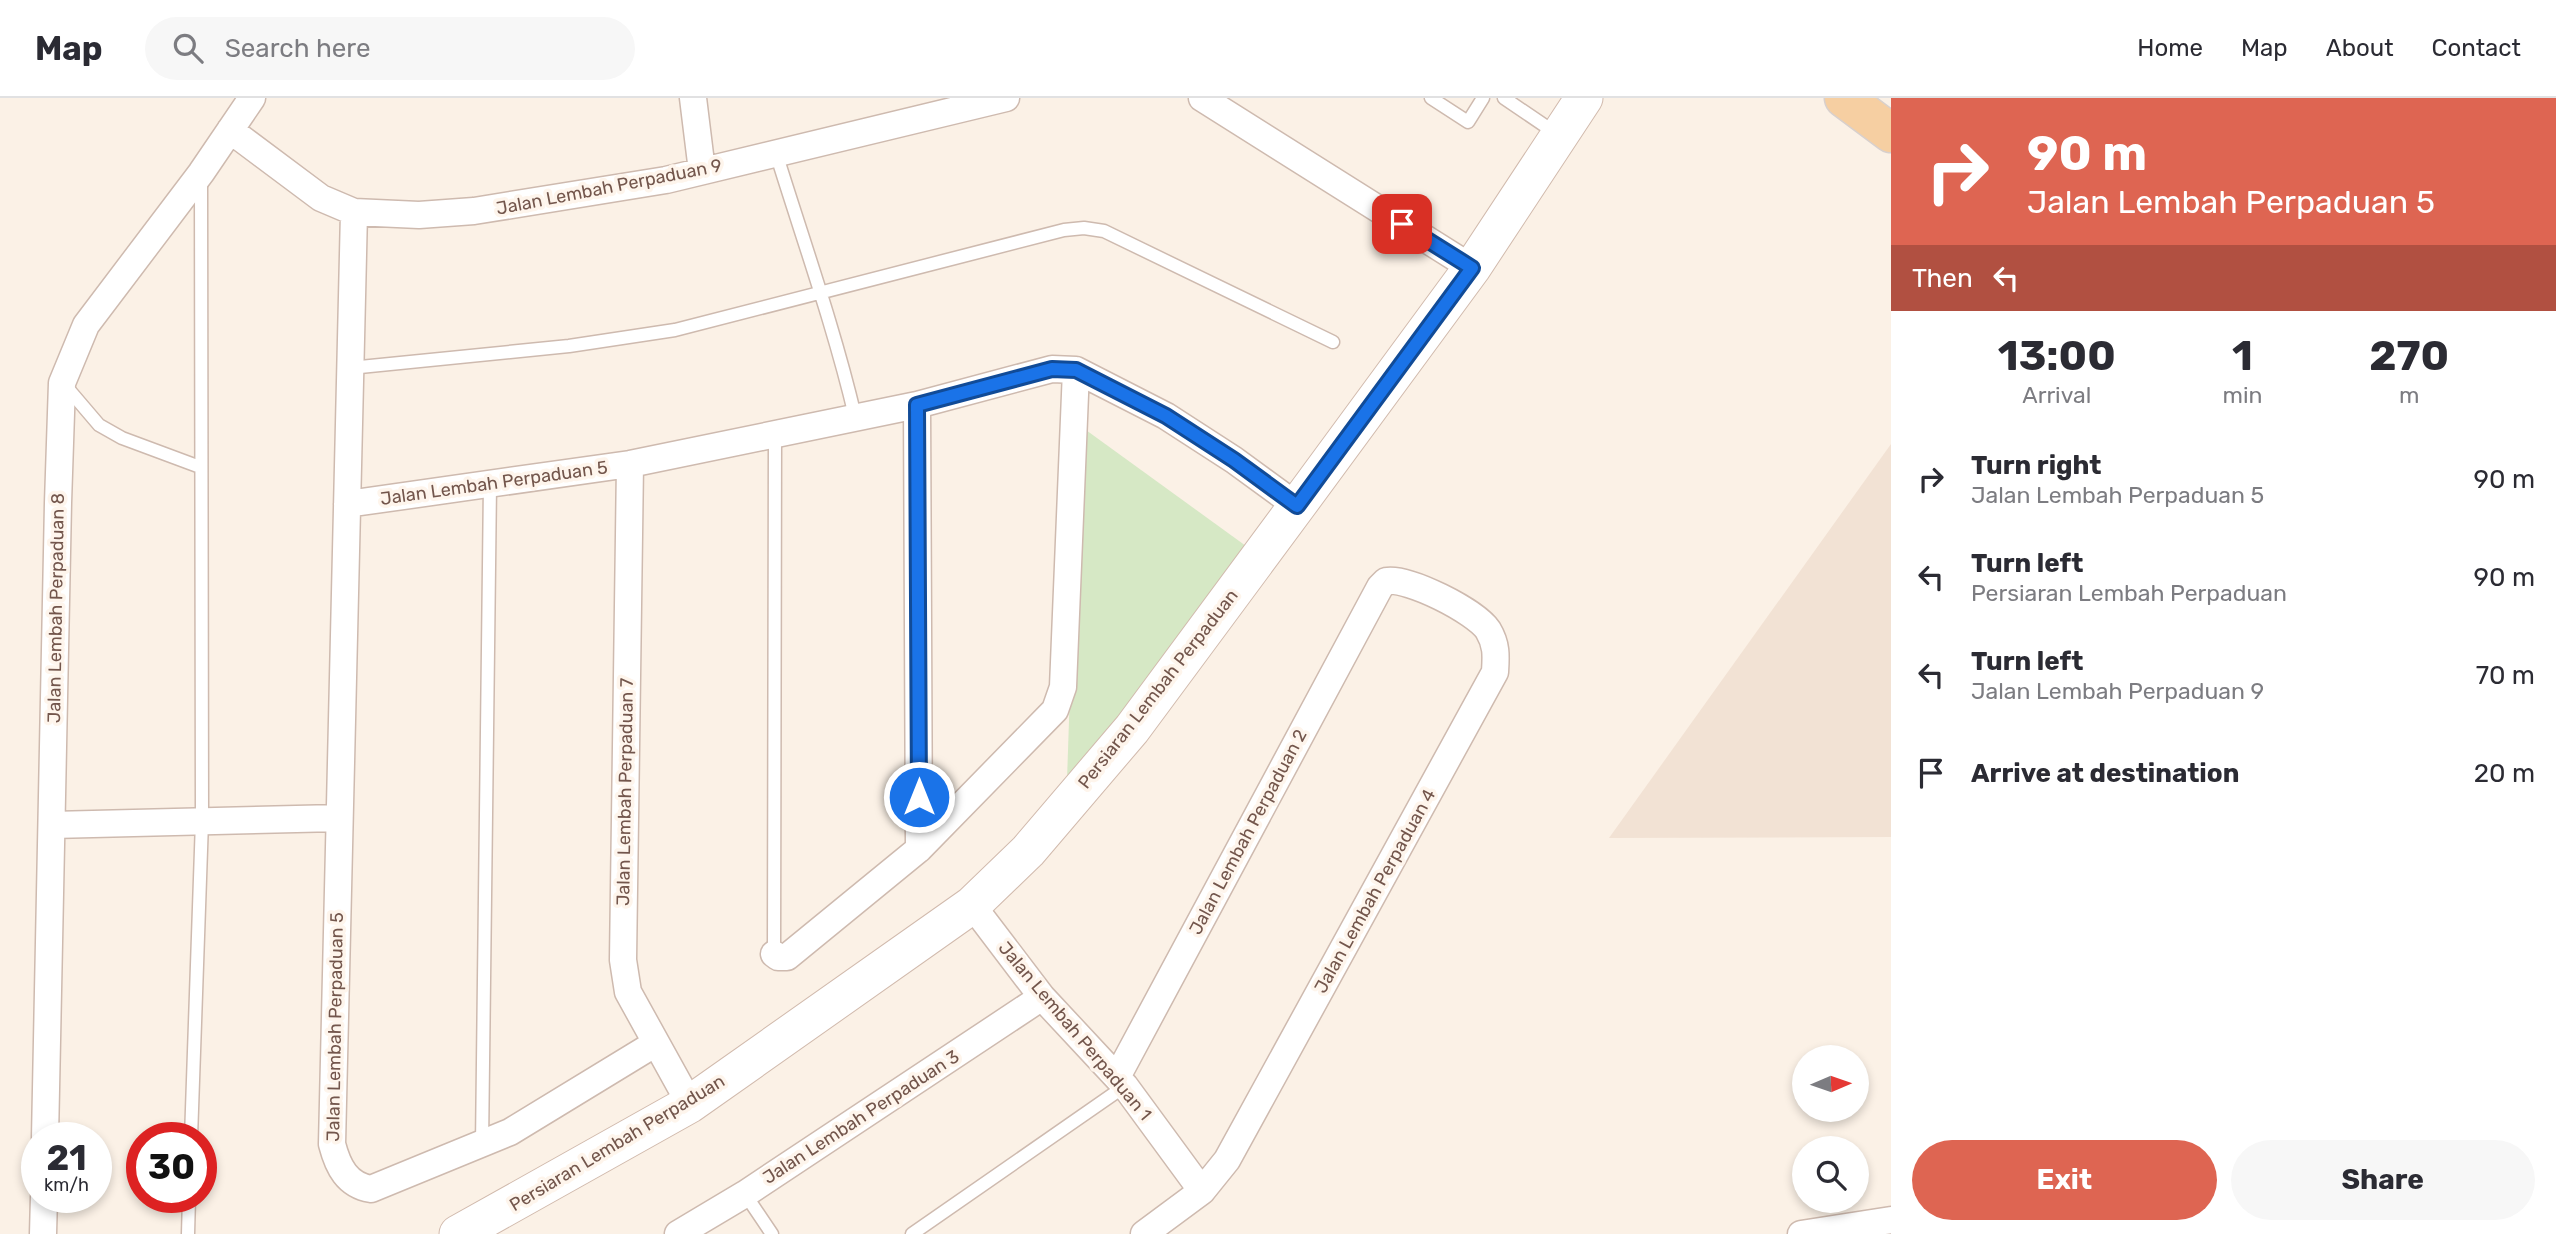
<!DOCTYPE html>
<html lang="en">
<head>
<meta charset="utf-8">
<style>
	body { margin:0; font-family:Rubik,sans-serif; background:#f7f7f7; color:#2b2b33; height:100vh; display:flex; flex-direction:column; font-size:26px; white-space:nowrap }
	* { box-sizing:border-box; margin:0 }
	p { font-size:23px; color:#7c7c81 }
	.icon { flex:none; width:38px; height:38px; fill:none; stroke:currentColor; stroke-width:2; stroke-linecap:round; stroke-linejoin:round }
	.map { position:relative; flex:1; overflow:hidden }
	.details { display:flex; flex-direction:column; background:#fff; width:665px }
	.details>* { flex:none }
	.guide { background:#de6552; color:#fff; overflow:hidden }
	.needle { width:46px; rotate:88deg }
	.tools { position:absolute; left:1792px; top:947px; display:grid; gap:14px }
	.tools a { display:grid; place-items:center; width:77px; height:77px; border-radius:50%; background:#fff; box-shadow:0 4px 10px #0003; font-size:35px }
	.speed { position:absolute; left:21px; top:1024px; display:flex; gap:14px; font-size:35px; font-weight:700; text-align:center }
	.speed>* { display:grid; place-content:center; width:91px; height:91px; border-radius:50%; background:#fff; box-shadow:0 4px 10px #0003; line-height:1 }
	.speed small { font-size:18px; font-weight:400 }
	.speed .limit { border:10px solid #d22; background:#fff; color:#111 }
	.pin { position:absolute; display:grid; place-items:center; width:60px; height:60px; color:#fff; margin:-30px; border-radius:14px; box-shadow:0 4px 10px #0006 }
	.me { position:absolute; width:77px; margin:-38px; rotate:0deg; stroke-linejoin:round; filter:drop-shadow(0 0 5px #0008) }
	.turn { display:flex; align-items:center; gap:24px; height:147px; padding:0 21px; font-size:32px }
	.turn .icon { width:91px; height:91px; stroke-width:2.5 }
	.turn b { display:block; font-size:49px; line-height:60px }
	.then { display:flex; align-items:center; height:66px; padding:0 21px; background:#0003; gap:14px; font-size:26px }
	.eta { display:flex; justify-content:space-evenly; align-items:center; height:119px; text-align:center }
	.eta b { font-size:42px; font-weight:700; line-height:49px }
	.button { display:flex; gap:14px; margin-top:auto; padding:14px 21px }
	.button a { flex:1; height:80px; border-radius:42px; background:#de6552; color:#fff; font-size:28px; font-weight:700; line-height:80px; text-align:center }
	.button a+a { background:#f7f7f7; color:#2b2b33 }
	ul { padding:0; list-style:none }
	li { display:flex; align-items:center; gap:21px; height:98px; padding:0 21px }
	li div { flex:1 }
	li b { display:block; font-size:26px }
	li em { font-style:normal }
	header { display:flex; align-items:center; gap:42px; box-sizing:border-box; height:98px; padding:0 35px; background:#fff; border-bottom:2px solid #e1e1e2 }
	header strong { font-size:33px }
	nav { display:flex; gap:38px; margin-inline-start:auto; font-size:24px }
	.search { width:490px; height:63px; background:#f7f7f7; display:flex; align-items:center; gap:18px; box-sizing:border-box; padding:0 24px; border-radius:38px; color:#7c7c81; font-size:26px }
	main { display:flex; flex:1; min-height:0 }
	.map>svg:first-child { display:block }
</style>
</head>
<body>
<header>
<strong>Map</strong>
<div class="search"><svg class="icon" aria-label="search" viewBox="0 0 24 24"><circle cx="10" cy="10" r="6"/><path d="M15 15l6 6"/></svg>Search here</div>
<nav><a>Home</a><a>Map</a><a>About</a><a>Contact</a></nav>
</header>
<main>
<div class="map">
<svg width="1891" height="1136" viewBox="0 0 1891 1136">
	<rect width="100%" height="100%" fill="#fbf1e6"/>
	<path fill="#f2e2d4" d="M1891,346V739L1609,740Z"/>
	<path fill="#d6e8c5" d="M1079,327L1257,456L1067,682Z"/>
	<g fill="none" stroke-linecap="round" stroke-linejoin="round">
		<defs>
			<path id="lane" d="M1431,0L1468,24L1483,0
				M1504,0L1557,36
				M776,55C803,142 834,229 855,318
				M350,270L569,248L675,232L1064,132L1084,130L1104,133L1333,244
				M64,286L99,327L122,340L200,369
				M774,856L775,336
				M191,1040L202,723L201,82
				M482,1047L490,386
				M745,1096L772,1136
				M188,1136L189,1099
				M912,1136L1125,988"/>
			<path id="street" d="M693,0L702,73
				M1202,0L1472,170
				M230,32L321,100L354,114L419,117L474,113L666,82L1006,0
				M354,114L332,1046C338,1069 347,1087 371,1091L510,1034L656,945
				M917,307L919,751
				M630,366L623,862L628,894L690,1006
				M347,406L630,366L917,307L1052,271L1076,272L1166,318L1234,362L1297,408
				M52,727L338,720
				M972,807L1042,899L1125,988L1202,1093
				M774,856L778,859H787L919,751L1055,612L1063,589L1076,272
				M1117,979L1380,489L1386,483C1408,479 1475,513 1488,532C1497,547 1496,558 1495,574L1227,1062L1202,1093L1144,1136
				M45,1040L58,405L62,285L86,227L201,75L252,0
				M43,1136L44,1099
				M678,1136L745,1096L1042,899
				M1801,1136L1891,1122"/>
			<path id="secondary" d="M458,1136L690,1006L972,807L1028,753L1132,631L1297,408L1472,170L1584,0"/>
			<path id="primary" d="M1844,0L1891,35"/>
		</defs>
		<use href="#lane" stroke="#cebaaf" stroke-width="15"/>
		<use href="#street" stroke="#cebaaf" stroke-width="29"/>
		<use href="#secondary" stroke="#d1baad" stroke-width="39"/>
		<use href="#primary" stroke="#d8d0cd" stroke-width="41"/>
		<use href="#lane" stroke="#fff" stroke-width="12"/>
		<use href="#street" stroke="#fff" stroke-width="26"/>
		<use href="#secondary" stroke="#fff" stroke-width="37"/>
		<use href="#primary" stroke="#f6cfa2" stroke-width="38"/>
	</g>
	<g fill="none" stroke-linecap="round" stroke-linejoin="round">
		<defs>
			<path id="route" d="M919,699L917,307L1052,271L1076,272L1166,318L1234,362L1297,408L1472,170L1402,126"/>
		</defs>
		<use href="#route" stroke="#114b97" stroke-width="18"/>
		<use href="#route" stroke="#1a73e8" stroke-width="12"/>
	</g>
	<g text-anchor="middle" stroke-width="7" stroke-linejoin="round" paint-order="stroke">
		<g font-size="18" fill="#73564c" stroke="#fef5ec">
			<text transform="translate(609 89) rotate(-11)" y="6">Jalan Lembah Perpaduan 9</text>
			<text transform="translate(494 385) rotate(-8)" y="6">Jalan Lembah Perpaduan 5</text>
			<text transform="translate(56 510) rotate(-89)" y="6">Jalan Lembah Perpaduan 8</text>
			<text transform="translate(1158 591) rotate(-52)" y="6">Persiaran Lembah Perpaduan</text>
			<text transform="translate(625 694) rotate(-89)" y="6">Jalan Lembah Perpaduan 7</text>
			<text transform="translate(1248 734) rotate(-62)" y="6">Jalan Lembah Perpaduan 2</text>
			<text transform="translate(1375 793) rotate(-61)" y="6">Jalan Lembah Perpaduan 4</text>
			<text transform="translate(335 929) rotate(-89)" y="6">Jalan Lembah Perpaduan 5</text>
			<text transform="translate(1075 933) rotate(50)" y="6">Jalan Lembah Perpaduan 1</text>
			<text transform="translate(861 1019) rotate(-33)" y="6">Jalan Lembah Perpaduan 3</text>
			<text transform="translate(617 1045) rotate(-31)" y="6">Persiaran Lembah Perpaduan</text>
		</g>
	</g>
</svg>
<div class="tools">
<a><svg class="needle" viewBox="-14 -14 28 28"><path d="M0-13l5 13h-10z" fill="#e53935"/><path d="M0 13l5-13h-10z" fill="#7c7c81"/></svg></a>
<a><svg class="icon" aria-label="search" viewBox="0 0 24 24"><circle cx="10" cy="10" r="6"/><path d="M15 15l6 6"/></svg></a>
</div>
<div class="speed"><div>21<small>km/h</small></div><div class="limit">30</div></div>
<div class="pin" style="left:1402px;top:126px;background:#d93025"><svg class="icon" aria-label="arrive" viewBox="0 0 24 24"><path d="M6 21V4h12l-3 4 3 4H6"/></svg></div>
<svg class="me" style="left:919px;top:699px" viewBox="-20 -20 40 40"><circle r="17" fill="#1a73e8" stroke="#fff" stroke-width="3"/><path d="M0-11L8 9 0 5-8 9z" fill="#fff"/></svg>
</div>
<section class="details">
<div class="guide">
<div class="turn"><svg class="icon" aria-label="right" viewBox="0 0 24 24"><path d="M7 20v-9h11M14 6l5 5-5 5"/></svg><div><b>90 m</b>Jalan Lembah Perpaduan 5</div></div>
<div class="then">Then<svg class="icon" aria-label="left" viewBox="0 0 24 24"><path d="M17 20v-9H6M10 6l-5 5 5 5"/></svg></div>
</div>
<div class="eta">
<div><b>13:00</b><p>Arrival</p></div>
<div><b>1</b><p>min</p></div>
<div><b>270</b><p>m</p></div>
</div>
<ul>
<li><svg class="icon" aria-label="right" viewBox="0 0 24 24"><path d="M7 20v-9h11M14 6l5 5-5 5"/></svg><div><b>Turn right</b><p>Jalan Lembah Perpaduan 5</p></div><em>90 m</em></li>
<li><svg class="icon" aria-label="left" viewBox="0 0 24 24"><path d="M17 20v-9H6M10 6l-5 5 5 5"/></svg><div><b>Turn left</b><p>Persiaran Lembah Perpaduan</p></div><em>90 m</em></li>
<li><svg class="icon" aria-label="left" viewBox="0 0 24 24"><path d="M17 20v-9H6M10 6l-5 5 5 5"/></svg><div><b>Turn left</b><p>Jalan Lembah Perpaduan 9</p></div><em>70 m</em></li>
<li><svg class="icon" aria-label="arrive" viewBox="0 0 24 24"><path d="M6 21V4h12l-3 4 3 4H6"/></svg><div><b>Arrive at destination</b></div><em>20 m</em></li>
</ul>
<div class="button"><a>Exit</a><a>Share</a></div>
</section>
</main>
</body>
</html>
